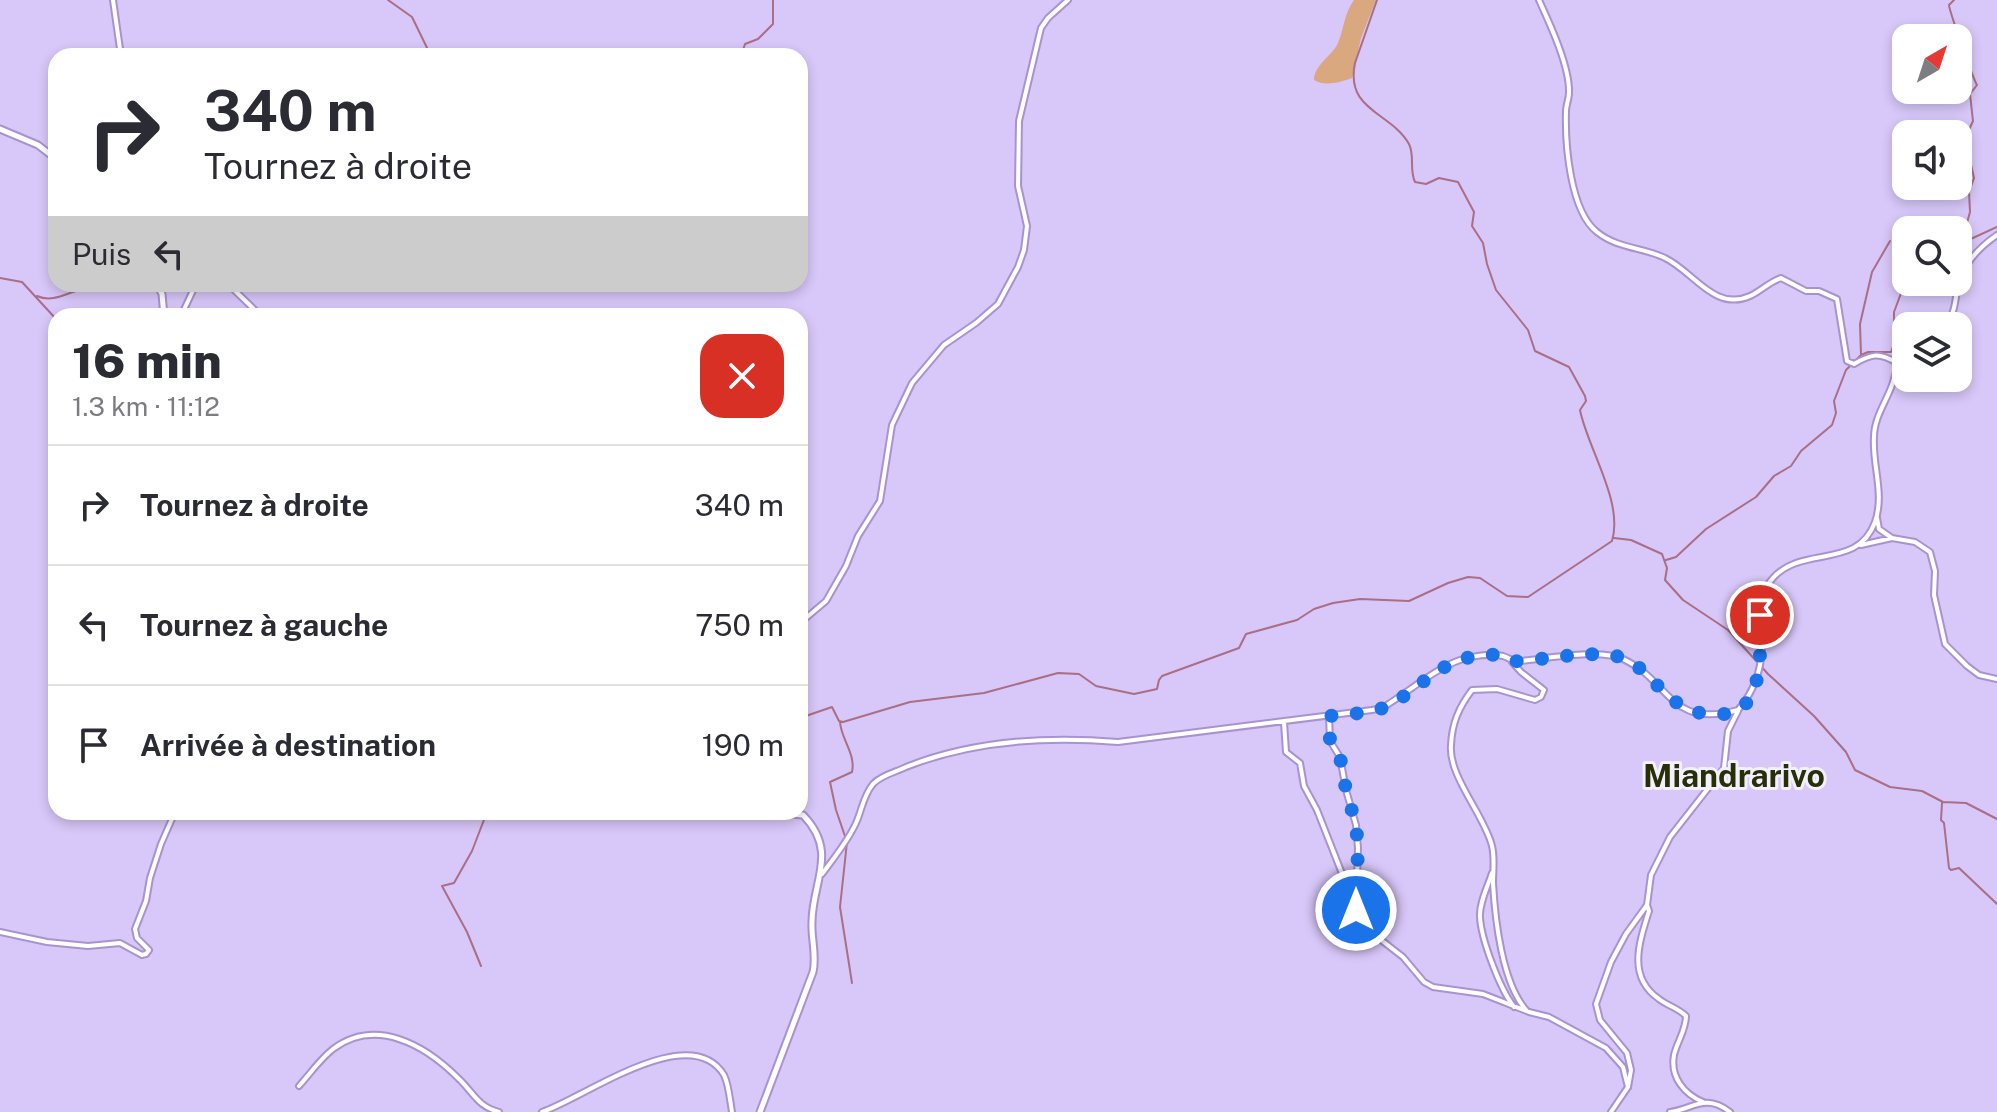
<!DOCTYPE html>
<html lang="fr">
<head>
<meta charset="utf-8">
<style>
	body { margin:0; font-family:"Public Sans",sans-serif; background:#f2f2f3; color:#2b2b33; height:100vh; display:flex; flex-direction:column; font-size:30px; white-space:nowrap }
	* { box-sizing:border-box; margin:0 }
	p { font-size:26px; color:#7c7c81 }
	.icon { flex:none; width:44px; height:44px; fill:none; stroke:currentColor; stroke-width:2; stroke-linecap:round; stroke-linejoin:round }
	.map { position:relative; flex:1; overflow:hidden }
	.panel { position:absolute; left:48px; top:308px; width:760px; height:512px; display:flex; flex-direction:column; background:#fff; border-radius:24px; box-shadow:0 4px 12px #0003 }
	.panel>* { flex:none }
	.guide { position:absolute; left:48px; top:48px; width:760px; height:244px; border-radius:24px; box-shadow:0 4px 12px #0003; background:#fff; color:#2b2b33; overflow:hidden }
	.needle { width:52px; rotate:39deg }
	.controls { position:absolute; left:1892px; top:24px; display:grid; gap:16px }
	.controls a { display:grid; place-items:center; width:80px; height:80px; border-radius:16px; background:#fff; box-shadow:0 4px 12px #0003; font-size:40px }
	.pin { position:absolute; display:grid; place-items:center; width:68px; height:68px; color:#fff; margin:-34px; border:4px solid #fff; border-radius:50%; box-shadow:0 2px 8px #0007 }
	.me { position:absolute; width:88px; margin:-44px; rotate:0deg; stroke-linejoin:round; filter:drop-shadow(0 0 6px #0008) }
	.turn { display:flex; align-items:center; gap:28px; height:168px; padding:0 24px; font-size:36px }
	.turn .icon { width:104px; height:104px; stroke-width:2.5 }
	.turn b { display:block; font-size:56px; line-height:68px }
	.then { display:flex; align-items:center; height:76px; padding:0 24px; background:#0003; gap:16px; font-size:30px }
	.round { display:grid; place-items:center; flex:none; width:84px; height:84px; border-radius:24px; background:#f2f2f3 }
	.headline { display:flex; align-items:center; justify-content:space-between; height:136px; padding:0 24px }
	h1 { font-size:48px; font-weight:800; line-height:60px }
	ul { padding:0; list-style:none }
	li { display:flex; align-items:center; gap:24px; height:120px; padding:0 24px; border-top:2px solid #e1e1e2 }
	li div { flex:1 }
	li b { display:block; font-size:30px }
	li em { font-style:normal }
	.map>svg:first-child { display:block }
</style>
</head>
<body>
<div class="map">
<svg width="1997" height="1112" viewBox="0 0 1997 1112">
	<rect width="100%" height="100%" fill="#d8c7f9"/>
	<path fill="#daa87e" d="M1354,0H1376L1361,38L1352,78C1341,82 1325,87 1314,80C1314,65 1332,56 1338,43C1344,28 1344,14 1354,0Z"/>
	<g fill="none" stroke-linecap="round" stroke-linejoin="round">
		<path stroke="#aa6e85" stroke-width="2" d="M388,0L412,17L431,56
			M1954,0L1949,5C1949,10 1974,81 1977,85L1970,94L1973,121L1968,132L1967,147L1974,178L1969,192L1970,212L1961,245L1958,247
			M735,56L743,50L745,44L758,39L773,24V0
			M1962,243L1997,227
			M0,278L22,282L56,319
			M37,296C55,304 70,290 88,288C100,286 108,289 121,284
			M1861,355L1868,352H1891L1894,344V312L1906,280
			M1614,538L1631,540L1662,554L1667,568L1665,580L1683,600L1728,630L1768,674L1814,716L1846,752L1855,770L1890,787L1922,791L1943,802L1966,803L1997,819
			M1666,560L1676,557L1706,529L1756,497L1774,476L1791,466L1801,451L1832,425L1836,413L1834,401L1846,370L1861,355L1860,324L1872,272L1890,241
			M800,718L832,707L839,721L843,722L910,702L984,693L1058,673L1079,674L1096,686L1134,694L1157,689L1159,680L1162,676L1239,648L1246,634L1297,620L1314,609L1333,603L1360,599L1409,601L1448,583L1468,577L1480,578L1507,596L1528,597L1612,541C1624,502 1587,447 1580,410L1586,401L1585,396L1569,367L1535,351L1528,330L1496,290L1487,264L1483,243L1472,226L1474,212L1458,182L1439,178L1426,184L1415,182C1409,169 1415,156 1409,144C1391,112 1345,111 1355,63L1377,0
			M840,722C841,739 856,754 852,772L830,782L836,810L847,842L840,907L852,983
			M1942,803L1941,820L1944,823L1949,868L1951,870L1959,868L1997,904
			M481,966L467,932L442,886L454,883L472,851L487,812"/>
		<defs>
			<path id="minor" d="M113,0L121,56
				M1539,0C1550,24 1570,67 1569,93C1569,99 1566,105 1566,111C1565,144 1570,211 1597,232C1618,249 1643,247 1665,258C1693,271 1714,312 1750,296C1761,291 1769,282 1781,278L1806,291H1819L1837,299L1847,361L1854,364C1871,354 1879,352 1897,363
				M228,284L261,316
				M181,316L196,284
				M1941,326C1959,315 1953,297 1960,280C1966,261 1981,246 1997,235
				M1877,518L1879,529L1892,538
				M1861,545L1892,538L1915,542L1930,552L1935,571L1934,595L1945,644L1967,666L1979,675L1997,679
				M800,623L826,601L846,566L858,536L880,501L892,425L912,383L944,345L976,323L998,304L1018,267L1024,250L1027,226L1018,186L1019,121L1041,28L1048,18L1068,0
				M1512,662L1521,672L1544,690L1541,697L1535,700L1497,689L1472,690C1459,707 1452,723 1451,745C1448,776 1485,816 1492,846C1495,858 1493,871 1493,883C1495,919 1502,984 1527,1011
				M1329,716L1330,741L1340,757L1346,790L1356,825L1358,848L1356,910L1367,929L1403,957L1424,982L1433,987L1483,994L1529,1012L1549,1017L1606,1048L1623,1067L1628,1087
				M1284,722L1286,752L1300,763L1304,786L1317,810L1354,904
				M1492,873C1488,886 1479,903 1480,917C1481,939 1500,989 1514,1007
				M822,874C834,858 848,841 856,823C862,810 863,796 873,784C881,775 896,772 906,767C974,740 1046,736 1118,742L1372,710L1382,708C1406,694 1434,669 1460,660C1472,656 1490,653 1503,656C1510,658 1512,662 1520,661C1546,659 1599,648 1623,659C1671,681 1668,729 1738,710C1753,693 1761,671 1762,648C1763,624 1754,598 1773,578C1802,545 1858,570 1875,522C1885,493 1872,466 1874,437C1874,418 1886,402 1892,385C1897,371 1898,357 1906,344
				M1647,905L1649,911C1639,943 1627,977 1659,999C1668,1006 1678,1008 1686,1016C1686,1030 1677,1042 1674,1055C1670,1077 1684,1094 1703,1102
				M0,932L47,942L88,946L120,943L142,955L146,954L149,950L137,938L135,929L146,901L150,878L161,844L175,812
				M299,1086C310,1074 320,1059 333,1049C376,1017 425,1045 458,1078C474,1093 477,1106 499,1112
				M542,1112C584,1098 690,1019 724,1075C729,1085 730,1101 732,1112
				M1611,1112L1628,1087L1631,1070L1627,1053L1600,1020L1596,1004L1611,962L1626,934L1647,905L1651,875L1670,837L1724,768L1728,731L1738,711
				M1670,1112C1693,1109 1705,1093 1730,1112"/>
			<path id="tertiary" d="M0,129L38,145L56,159
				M157,284L162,294L164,316
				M760,1112L813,972C817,955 811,939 812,922C812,882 839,852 803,815L762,812"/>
		</defs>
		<use href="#minor" stroke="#a893ce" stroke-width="8"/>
		<use href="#tertiary" stroke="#a893ce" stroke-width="9"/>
		<use href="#minor" stroke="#fff" stroke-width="4"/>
		<use href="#tertiary" stroke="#fff" stroke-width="5"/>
	</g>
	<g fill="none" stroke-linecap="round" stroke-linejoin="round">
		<path stroke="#1a73e8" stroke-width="14" stroke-dasharray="0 25.2" d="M1356,910L1358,848L1356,825L1346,790L1340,757L1330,741L1329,716C1345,714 1367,714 1383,708C1411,696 1431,670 1460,660C1472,656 1490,653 1502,656C1509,658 1511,662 1519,661C1549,659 1580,652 1610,655C1652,660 1658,707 1706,714C1715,715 1727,715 1736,711C1765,698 1760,640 1760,615"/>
	</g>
	<g text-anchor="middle" stroke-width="6" stroke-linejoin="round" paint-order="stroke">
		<g font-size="32" font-weight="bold" fill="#272f08" stroke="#f4effc">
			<text x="1734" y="787">Miandrarivo</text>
		</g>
	</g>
</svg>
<div class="controls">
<a><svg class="needle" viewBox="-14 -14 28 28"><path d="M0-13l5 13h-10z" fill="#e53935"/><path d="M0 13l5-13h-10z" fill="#7c7c81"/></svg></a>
<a><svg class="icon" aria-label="sound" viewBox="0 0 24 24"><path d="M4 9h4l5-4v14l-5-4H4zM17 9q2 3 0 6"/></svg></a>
<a><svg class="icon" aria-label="search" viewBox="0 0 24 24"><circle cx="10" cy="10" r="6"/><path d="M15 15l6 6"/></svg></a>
<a><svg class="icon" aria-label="layers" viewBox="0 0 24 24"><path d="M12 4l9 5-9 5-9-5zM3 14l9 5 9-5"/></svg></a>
</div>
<div class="pin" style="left:1760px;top:615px;background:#d93025"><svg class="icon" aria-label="arrive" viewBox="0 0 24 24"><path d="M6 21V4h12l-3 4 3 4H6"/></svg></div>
<svg class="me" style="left:1356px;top:910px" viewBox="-20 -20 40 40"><circle r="17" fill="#1a73e8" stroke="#fff" stroke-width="3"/><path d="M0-11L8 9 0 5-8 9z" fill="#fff"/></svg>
<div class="guide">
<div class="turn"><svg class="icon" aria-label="right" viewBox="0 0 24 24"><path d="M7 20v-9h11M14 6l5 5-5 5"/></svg><div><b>340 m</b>Tournez à droite</div></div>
<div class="then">Puis<svg class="icon" aria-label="left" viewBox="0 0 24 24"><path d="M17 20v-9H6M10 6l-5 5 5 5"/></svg></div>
</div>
<section class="panel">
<div class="headline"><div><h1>16 min</h1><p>1.3 km · 11:12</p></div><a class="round" style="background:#d93025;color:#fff"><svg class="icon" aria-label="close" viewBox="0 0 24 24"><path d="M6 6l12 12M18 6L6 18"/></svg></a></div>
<ul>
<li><svg class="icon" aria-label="right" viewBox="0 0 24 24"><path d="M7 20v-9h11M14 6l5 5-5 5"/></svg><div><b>Tournez à droite</b></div><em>340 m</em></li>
<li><svg class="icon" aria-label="left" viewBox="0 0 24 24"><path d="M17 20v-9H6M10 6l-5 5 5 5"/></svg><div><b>Tournez à gauche</b></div><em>750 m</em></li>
<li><svg class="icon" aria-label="arrive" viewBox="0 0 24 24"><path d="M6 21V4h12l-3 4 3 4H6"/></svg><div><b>Arrivée à destination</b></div><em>190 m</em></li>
</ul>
</section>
</div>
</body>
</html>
